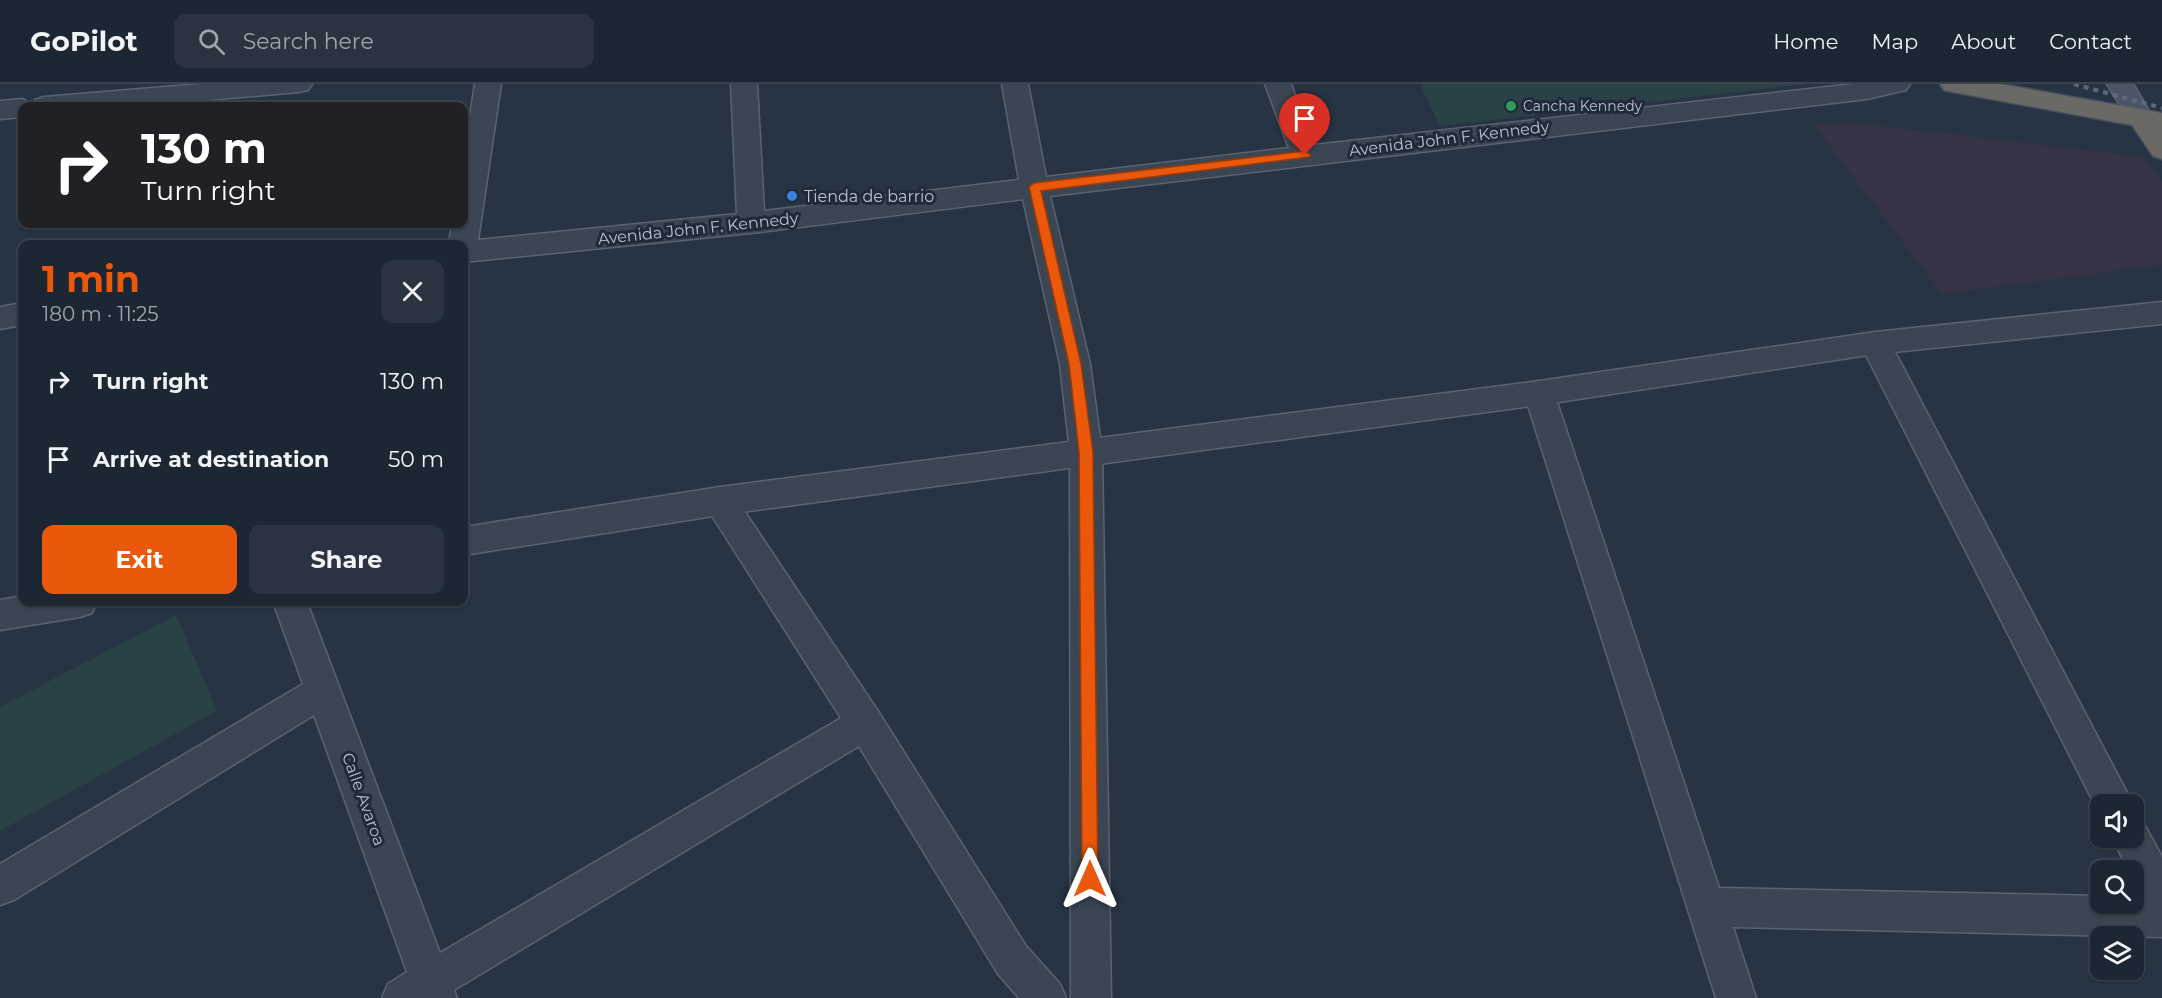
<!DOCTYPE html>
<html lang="en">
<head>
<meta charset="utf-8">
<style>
	body { margin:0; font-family:Montserrat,sans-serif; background:#2a333f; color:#f1f3f6; height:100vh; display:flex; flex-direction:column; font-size:22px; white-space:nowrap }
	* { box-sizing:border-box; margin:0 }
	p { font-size:20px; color:#a0a5ac }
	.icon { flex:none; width:33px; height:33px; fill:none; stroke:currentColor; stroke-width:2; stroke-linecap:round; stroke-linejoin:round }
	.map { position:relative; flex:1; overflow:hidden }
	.sheet { position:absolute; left:18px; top:156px; width:450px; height:366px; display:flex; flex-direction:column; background:#1d2733; border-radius:12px; box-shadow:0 2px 4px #0004,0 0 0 2px #3b444e }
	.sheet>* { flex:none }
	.guide { position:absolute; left:18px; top:18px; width:450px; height:126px; border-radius:12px; box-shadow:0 2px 4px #0004,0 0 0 2px #3b444e; background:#202124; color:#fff; overflow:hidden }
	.tools { position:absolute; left:2090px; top:710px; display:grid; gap:12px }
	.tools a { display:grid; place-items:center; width:54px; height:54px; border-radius:12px; background:#1d2733; box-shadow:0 2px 4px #0004,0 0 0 2px #3b444e; font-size:30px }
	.pin { position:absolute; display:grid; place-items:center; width:51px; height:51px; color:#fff; margin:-62px -26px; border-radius:50% 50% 50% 0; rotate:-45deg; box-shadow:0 0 6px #0007 }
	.pin .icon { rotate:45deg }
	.me { position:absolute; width:66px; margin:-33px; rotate:0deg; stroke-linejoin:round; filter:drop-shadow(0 0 4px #0008) }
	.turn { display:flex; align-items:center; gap:21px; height:126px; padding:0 24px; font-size:27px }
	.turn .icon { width:78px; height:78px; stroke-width:2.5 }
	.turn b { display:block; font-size:42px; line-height:51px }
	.round { display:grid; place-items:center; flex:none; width:63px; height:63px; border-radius:12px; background:#2a333f }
	.head { display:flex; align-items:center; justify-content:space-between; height:102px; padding:0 24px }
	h1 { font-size:36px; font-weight:700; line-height:45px; color:#ea580c }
	.primary-button { display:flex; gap:12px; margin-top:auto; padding:12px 24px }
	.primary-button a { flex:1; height:69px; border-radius:12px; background:#ea580c; color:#fff; font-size:24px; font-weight:700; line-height:69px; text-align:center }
	.primary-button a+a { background:#2a333f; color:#f1f3f6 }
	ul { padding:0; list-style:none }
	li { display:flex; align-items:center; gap:18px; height:78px; padding:0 24px }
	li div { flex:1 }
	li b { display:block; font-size:22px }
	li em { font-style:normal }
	header { display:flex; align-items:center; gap:36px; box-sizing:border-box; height:84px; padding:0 30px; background:#1d2733; border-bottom:2px solid #3b444e }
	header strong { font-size:28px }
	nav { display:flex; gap:33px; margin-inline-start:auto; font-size:21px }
	.search { width:420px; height:54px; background:#2a333f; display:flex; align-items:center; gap:15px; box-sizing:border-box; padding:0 21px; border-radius:12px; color:#a0a5ac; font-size:22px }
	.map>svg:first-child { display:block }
</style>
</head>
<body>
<header>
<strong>GoPilot</strong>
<div class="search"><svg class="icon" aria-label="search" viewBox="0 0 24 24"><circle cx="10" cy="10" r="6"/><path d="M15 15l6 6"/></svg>Search here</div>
<nav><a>Home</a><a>Map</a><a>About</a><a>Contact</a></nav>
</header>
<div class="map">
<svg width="2162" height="914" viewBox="0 0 2162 914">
	<rect width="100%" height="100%" fill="#273444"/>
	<path fill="#363444" d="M1849,38L2143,73L2162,97V181L1942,210L1814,41Z"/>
	<path fill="#2a4245" d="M1420,0H1807L1440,42Z
		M176,531L217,627L0,747V623Z"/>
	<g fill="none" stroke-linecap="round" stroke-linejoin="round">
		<defs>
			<path id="minor" d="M201,0H312L308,6L299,8L137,22H22V33L0,35V17L22,15L32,20L35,16L44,13Z
				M475,0H501L478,156L737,130L731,0H757L764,127L1019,96L1002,0H1028L1046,93L1289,64L1265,0H1291L1314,61L1854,0H1910L1906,6L1867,15L1050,112L1090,280L1102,368L1111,914H1071L1070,368L1060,280L1023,115L751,149L464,178V160H449L452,140H464V72Z
				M22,219V241L0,245V223Z
				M1875,248L1886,251L2133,720H2100V731L1860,259L1864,251Z
				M1539,297L1550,300L1554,309L1719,804L2100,812V819H2133V813H2141L2133,797V786H2128L2112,753H2133V735L2144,740L2162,773V853L1733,843L1756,914H1716L1524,309L1528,300Z
				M720,403L731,407L878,627L1026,862L1060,900L1066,914H1019L998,890L859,662L454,906L457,914H382L388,900L407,888L314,631L14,816L0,821V780L303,600L273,518H307L440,869L841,634L709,427L704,417L709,407Z"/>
			<path id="tertiary" d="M2162,218V240L1875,270L1539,321L720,431L464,471V443L720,403L1539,297L1875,248Z
				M22,512V518H97L92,529L80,533L0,546V516Z"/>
			<path id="secondary" d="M2107,0H2133L2154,35L2150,41L2141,44L2132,41Z"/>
			<path id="trunk" d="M1940,0H2000L2162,29V75L2153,72L2132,41L1953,8L1944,6Z"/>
		</defs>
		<use href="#minor" stroke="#5a6371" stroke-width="3"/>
		<use href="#tertiary" stroke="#5a6371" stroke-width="3"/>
		<use href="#secondary" stroke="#5a6371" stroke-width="3"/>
		<use href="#trunk" stroke="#46505e" stroke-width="3"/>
		<use href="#minor" fill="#3c4653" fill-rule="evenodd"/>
		<use href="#tertiary" fill="#3c4653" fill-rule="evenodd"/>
		<use href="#secondary" fill="#4a5566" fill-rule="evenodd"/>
		<use href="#trunk" fill="#6a6966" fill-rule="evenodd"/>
		<path stroke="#5e6a7a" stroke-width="4" stroke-dasharray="5 5" stroke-linecap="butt" d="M2074,0L2162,24"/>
	</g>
	<path fill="#ea580c" stroke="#983908" stroke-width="1.5" d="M1305,67L1311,71L1309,73L1041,107L1081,280L1093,368L1098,795L1095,801L1090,803L1084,801L1082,795L1079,368L1069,280L1029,103L1034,99Z"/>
	<circle fill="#2e9e5b" stroke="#202a39" stroke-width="2" cx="1511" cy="22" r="6"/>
	<circle fill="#3f7fe0" stroke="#202a39" stroke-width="2" cx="792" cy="112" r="6"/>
	<g text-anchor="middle" stroke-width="6" stroke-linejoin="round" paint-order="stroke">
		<g font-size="14" fill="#b9c1cd" stroke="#202a39" text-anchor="start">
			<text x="1523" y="27">Cancha Kennedy</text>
		</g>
		<g font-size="16" fill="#b9c1cd" stroke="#202a39">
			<text transform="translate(1449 54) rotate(-7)" y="6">Avenida John F. Kennedy</text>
			<text transform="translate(698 144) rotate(-6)" y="6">Avenida John F. Kennedy</text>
			<text transform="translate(364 715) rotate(70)" y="6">Calle Avaroa</text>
		</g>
		<g font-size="16" fill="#b9c1cd" stroke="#202a39" text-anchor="start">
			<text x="804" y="118">Tienda de barrio</text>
		</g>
	</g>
</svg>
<div class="tools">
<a><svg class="icon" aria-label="sound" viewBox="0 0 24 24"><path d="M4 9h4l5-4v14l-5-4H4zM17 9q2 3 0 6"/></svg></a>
<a><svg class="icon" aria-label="search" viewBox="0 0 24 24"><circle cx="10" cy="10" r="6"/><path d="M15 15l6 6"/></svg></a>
<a><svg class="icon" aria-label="layers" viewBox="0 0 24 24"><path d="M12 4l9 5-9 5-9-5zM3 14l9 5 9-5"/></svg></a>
</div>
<div class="pin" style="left:1305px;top:71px;background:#d93025"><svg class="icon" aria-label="arrive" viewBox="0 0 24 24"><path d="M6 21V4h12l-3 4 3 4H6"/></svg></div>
<svg class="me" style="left:1090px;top:795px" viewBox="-20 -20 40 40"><path d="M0-17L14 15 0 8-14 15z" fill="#ea580c" stroke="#fff" stroke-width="4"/></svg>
<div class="guide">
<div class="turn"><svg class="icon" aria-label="right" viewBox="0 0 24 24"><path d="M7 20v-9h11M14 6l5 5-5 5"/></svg><div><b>130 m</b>Turn right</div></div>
</div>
<section class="sheet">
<div class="head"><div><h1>1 min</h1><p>180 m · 11:25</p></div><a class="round"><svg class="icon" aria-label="close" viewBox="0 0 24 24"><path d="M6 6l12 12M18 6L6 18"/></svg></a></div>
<ul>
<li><svg class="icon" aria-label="right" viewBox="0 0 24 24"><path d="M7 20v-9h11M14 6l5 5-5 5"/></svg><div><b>Turn right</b></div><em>130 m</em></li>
<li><svg class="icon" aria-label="arrive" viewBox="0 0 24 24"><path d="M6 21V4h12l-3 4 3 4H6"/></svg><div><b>Arrive at destination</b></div><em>50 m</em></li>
</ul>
<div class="primary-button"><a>Exit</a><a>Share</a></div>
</section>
</div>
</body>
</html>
